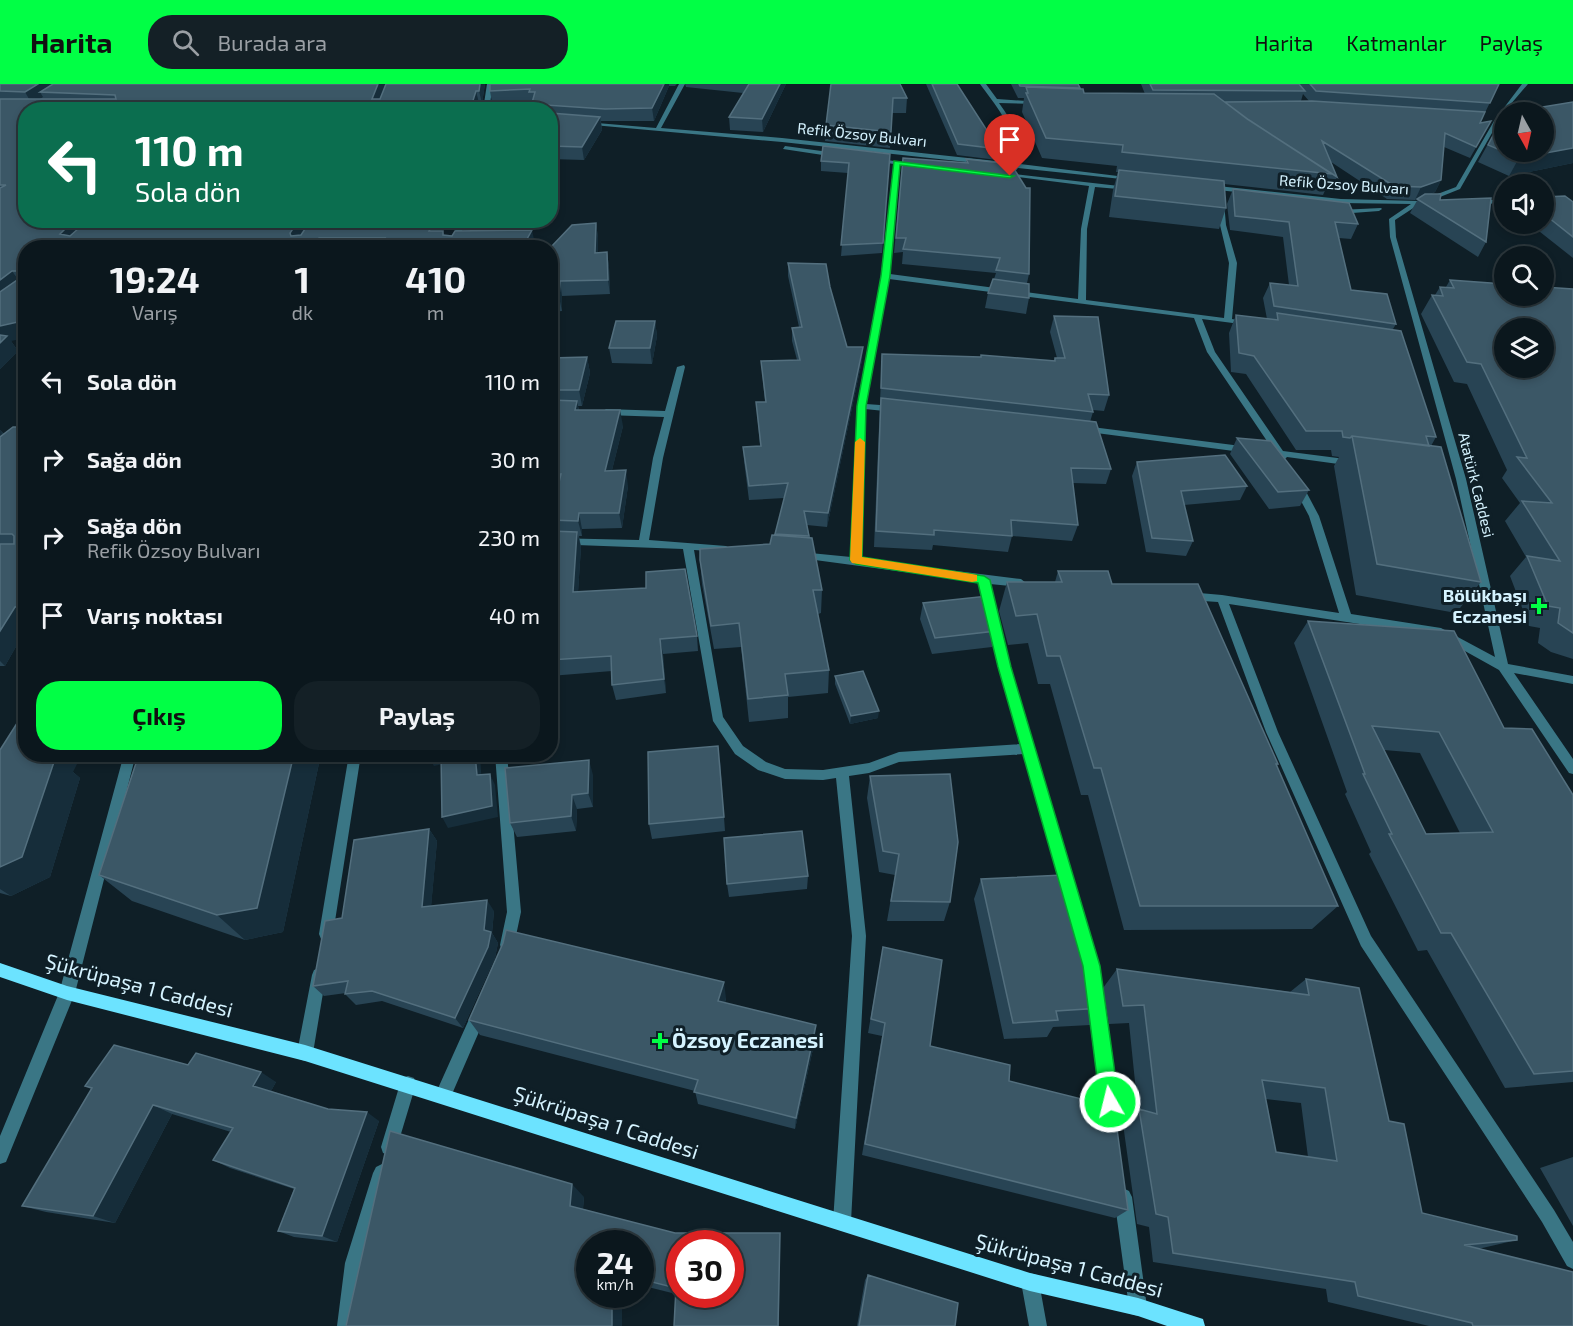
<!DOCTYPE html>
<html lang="tr">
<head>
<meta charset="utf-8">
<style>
	body { margin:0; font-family:"Exo 2",sans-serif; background:#142026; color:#f1f3f6; height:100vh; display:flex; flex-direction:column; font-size:22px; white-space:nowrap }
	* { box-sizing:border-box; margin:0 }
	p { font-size:20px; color:#9a9fa4 }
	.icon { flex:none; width:33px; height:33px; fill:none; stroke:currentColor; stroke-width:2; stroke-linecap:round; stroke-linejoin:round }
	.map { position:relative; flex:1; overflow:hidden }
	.side { position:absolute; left:18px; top:156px; width:540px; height:522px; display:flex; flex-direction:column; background:#0b171d; border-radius:24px; box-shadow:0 3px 9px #0003,0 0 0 2px #2b363b }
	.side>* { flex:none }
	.banner { position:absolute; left:18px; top:18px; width:540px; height:126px; border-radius:24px; box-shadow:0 3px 9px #0003,0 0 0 2px #2b363b; background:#0b6e4f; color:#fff; overflow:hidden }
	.needle { width:39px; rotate:172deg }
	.fabs { position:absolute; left:1494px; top:18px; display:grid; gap:12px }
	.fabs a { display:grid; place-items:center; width:60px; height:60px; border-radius:50%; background:#0b171d; box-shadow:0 3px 9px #0003,0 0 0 2px #2b363b; font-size:30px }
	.speed { position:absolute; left:576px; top:1146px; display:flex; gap:12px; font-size:30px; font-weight:700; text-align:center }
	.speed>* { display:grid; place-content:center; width:78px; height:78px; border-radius:50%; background:#0b171d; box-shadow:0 3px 9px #0003,0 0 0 2px #2b363b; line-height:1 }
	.speed small { font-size:15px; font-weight:400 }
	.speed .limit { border:9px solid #d22; background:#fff; color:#111 }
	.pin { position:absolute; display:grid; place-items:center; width:51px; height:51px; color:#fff; margin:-62px -26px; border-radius:50% 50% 50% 0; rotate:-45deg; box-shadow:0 0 6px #0007 }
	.pin .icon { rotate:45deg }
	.me { position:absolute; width:66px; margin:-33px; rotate:352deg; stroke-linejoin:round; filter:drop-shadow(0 0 4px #0008) }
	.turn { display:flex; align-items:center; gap:21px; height:126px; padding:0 18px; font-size:27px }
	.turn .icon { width:78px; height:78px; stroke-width:2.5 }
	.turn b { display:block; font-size:42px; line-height:51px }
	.eta { display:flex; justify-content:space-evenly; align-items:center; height:102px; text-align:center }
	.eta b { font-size:36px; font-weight:700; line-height:42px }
	.action { display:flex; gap:12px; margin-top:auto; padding:12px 18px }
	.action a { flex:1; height:69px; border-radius:24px; background:#01ff45; color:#111; font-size:24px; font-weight:700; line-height:69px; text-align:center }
	.action a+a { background:#142026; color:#f1f3f6 }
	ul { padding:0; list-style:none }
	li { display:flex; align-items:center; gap:18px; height:78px; padding:0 18px }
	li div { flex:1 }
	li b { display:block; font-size:22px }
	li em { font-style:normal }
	header { display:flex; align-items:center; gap:36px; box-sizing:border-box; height:84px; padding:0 30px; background:#01ff45; color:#111 }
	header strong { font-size:28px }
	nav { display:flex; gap:33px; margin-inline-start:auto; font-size:21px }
	.search { width:420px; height:54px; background:#142026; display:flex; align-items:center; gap:15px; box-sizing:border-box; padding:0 21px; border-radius:24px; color:#9a9fa4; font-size:22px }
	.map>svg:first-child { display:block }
</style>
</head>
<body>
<header>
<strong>Harita</strong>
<div class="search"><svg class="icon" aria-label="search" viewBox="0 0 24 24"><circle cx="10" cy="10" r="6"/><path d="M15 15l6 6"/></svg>Burada ara</div>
<nav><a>Harita</a><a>Katmanlar</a><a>Paylaş</a></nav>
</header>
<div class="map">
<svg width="1573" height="1242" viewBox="0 0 1573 1242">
	<rect width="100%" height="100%" fill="#0f1f27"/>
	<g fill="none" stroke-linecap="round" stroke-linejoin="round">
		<path fill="#3a7685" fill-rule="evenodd" d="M487,0H493L489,26H483Z
			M679,0H685L661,44L782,54L1014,79C1021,51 996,22 980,0H986L997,15L1041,18L1038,20L999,19C1011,36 1026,58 1020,80L1134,94L1131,96L1018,84L1014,89L1011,87L1013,83L782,58L582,40L585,38L656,44Z
			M1522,0H1528L1504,28L1460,105L1430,117L1432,118V120L1418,121L1395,136L1396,153L1466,395L1508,580L1573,592V600L1514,589L1573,675V690L1569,689L1499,586L1438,552L1229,520L1278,648L1371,852L1554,1126L1573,1158V1185L1567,1182L1542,1138L1361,862L1266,648L1218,518L1188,516L1183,512L1188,508L1222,511L1339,529L1309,432L1292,400L1297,397L1302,400L1319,432L1351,530L1441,544L1495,573L1456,395L1390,153L1389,135L1411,120L1341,119L1208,105L1205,103L1208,101L1341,115L1419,117L1456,103L1494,37Z
			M785,62L836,69L839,71L836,73L783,65Z
			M874,74L920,81L917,83L900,81L890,190L1078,215L1081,145L1089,102L1002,91L1005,89L1128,103L1130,104V106L1095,103L1087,145L1086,216L1224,234L1229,179L1220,141L1219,119L1224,118L1226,141L1237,179L1232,235L1252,239L1248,241L1202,235L1215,268L1283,367L1353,376L1358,379L1353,382L1287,373L1283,377L1277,372L1263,370V366H1273L1207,268L1194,234L889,195L866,320L894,322L898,325L894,328L865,325L861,475L1021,495L1026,499L1021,503L990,500L1011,583L1098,882L1101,897L1098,902L1093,904L1088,902L1084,882L1024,670L899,678L869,689L849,692L866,852L851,1138L848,1144L842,1147L836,1144L833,1138L852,852L836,694L823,696L785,695L758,686L735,670L713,637L683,465L550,460V454L639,456L653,374L664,333L606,331L602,328L606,325L665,327L677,283L684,281L685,283L663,374L649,456L726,462L731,465L726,468L694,466L723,633L743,662L766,678L785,685L823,686L869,679L899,668L1021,660L999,583L979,498L800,474L795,471L800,468L851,473L857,322L882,192L894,80L872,77Z
			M1475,116H1504V120L1473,119V117Z
			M1381,124L1382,125L1379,127L1339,130L1336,128L1339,126Z
			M459,136H466L456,164H449Z
			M1084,342L1249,363L1254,366L1249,369L1081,347L1080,345Z
			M124,670H136L75,909L6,1078L0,1080V1052L59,909Z
			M349,670H361L333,850L331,855L326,857L321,855L319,850Z
			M495,670H507L521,828L514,861L512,866L507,868L502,866L500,861L507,828Z
			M319,884L324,886L326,891L313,969L311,975L305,977L299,975L297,969L312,891L314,886Z
			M1095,906L1100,909L1103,914L1120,1037L1118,1043L1112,1045L1106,1043L1104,1037L1087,914L1090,909Z
			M480,919L485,922L488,927L449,1017L443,1019L437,1017L435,1011L475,922Z
			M408,992L414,994L416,1000L397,1063L395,1069L389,1071L383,1069L381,1063L400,1000L402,994Z
			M382,1080L388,1083L391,1089L363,1179L355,1242H337L345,1179L373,1089L376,1083Z
			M1123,1104L1129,1107L1132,1113L1147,1223L1145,1230L1138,1232L1131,1230L1129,1223L1114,1113L1117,1107Z
			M1030,1189L1037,1191L1039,1198L1047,1242H1029L1021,1198L1023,1191Z"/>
		<path fill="#6ce3ff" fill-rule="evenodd" d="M0,879L67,902L305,961L1030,1189L1138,1214L1203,1235L1205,1242H1167L1138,1232L1030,1207L305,977L67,916L0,893Z"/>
	</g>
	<path fill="#284454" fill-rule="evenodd" d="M0,0H386L381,12L386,0H485L482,19L26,136H447L441,147L445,151L535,160L533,164H26L11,257L18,267L0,285Z
		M490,0H677L675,2H669L654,37H601L602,46L584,76L550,75V26H530L532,21L531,17L492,19L490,7Z
		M685,0H786L763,48L730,46L729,33L743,9L686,3Z
		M831,0L907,14L906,29H892L890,64L825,57L826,41Z
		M926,0H957L999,65L997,76L957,71Z
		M1011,0H1078L1079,5L1084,9L1145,10L1141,0H1499L1480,39L1491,37L1470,74L1444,63L1441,96L1435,108L1431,110L1440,116L1486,158L1478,173L1410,129L1418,115L1415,116L1387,115L1331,78L1337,93L1332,106L1327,102L1323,111L1224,100L1226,124L1219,145L1109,133L1113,106L1118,88H1116L1117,82L1042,74L1022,28L1024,14H1018ZM1303,10L1309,17H1301Z
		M1573,18V79L1509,92L1478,78L1504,31Z
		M890,70L882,169L841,172L848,89L821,87V77Z
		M903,74L966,79V75L1029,190L1027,199L1029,214L1026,230L985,224L988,209L994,195L996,189L902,180L903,168L894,169Z
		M1233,105L1358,140L1351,155L1339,154L1351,206L1396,240L1393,245L1436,353L1431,362L1481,498L1456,529L1356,511L1334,382L1339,373L1332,372L1331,366H1296L1246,290L1231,288L1229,249L1236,231L1267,235L1263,214L1270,199L1289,201L1283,153L1230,146L1227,120Z
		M1544,113L1573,118V174L1530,140H1544Z
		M596,139L598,154V169L607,168L609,183L610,210L562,212V227L550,228V164Z
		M788,179L830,203L847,263L862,276L827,443L807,441L822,506L821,529L818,530L829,586L828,609L788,613V634L749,638L741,563L714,565L702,500L700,476L770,460L775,451L784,414L749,416L744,377L743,363L760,362L756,318H765L761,277L797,276L792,257V244L799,243L788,192Z
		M1450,196L1573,205V575L1551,568L1538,559L1540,544L1529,542L1510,492L1526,473L1505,437L1520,419L1502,394L1507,386L1467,300L1454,298L1421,230L1432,211H1435L1440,203H1446Z
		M1054,232L1109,311L1104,327L1093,326V328L1090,338L1111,385L1106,400L1073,399L1078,441L1072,457L1012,452L1008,468L933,461L932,466L874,463L882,270L1054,276L1055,274H1057L1050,248Z
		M655,237L657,252L652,280L612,279L609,264Z
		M587,273L590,289L582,322H578L579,326L623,342L612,386L628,402L622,444L582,445V452H579L581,463L578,508L697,552L698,567L663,570L666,609L616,616L612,601V587L550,592V447H553L550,435L557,406H550V274Z
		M26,336V545L5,582H0V346L4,350L17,343Z
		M1237,354L1309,406L1300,422L1269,425L1230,370Z
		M1137,378L1247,402L1240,416L1184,421L1193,457L1186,472L1146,468L1132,392Z
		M1058,487L1112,500L1278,680L1277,682L1338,822L1312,845L1124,846L1088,711H1081L1050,600H1038L1028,559L1008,561L999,527L1007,498H1055Z
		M923,519L996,547L992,563L932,570L920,535Z
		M1308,537L1504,644L1573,711V998L1505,1004L1427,866L1418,867L1369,770L1371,768L1345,710L1347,708L1294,559ZM1384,666L1420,669L1460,749L1426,750Z
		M835,592L878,634L850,640L835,600Z
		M0,666L73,688L80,694L50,793L11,812L0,809Z
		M139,670H321L283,848L245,856L132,817L99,791Z
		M720,677L725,747L652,755L649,740Z
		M593,691V723L577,725L576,747L517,753L510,739Z
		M870,692L950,818L944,837H887L895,791L879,788L867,714Z
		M429,745L437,757L431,822L494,827L492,849L498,859L495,874L463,944L382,917L356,921L345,910L346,909L324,912L313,902L342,834Z
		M808,792L807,805L729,813L727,800Z
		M981,795L1090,883L1102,924L1090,941L1053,943L1047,953L1004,955L974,815Z
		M883,863L930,962L1009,997L1128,1126L1115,1134L862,1071L882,952L868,949Z
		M1117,885L1290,908L1306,895L1389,1037L1422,1129L1517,1156L1478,1165L1573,1242H1429L1328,1218L1326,1205L1153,1178L1149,1143L1137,1140L1123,1040L1138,1027L1129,939L1109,940L1103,904ZM1266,1015L1301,1019L1308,1073L1276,1068Z
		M726,914L725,919L815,956L795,1045L698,1020L695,1007L480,951L469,936Z
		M188,981L276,998L271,1007L328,1025L379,1037L337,1158L294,1153L278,1147L294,1105L230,1084L213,1076L231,1048L172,1030L115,1139L46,1128L22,1122L91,1005L85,1002Z
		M1573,1073V1142L1540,1084Z
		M584,1113L583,1125L675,1149H780L779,1242H674L676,1210L640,1201V1160L590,1210H622V1242H346Z
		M868,1191L955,1242H857L865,1196Z"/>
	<path fill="#162d3a" d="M38,0H64L40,8L43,13L32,20L25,8Z
		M378,0H386L376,26L372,15Z
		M480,0H485L482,19L479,7Z
		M664,0H669V2L654,37L652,24Z
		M780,0H786L763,48L762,35Z
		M476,7L479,19L477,26H470Z
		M600,33L602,46L584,76L582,63Z
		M1573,64V79L1509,92L1519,74Z
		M1441,96L1435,108L1415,116L1421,103Z
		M74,136H97L69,164L60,150Z
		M299,136H315L296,163L291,152L290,149Z
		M435,136H447L433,162L429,147Z
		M596,139L598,154V183L595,169Z
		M532,146L535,160L533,164H522Z
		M319,154L323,164H312Z
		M607,168L609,183L610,210L608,196Z
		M12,187L22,201L0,219V196Z
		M560,197L562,212V227L559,213Z
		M26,234V254L11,257L18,267L0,285V242Z
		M655,237L657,252L652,280L650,264Z
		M863,263L862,276L827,443L828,429Z
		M587,273L590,289L582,322L579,306Z
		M577,317L580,332L575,326Z
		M620,326L623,342L608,402L605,387Z
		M0,346L9,358L0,366Z
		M626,386L628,402L622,444L619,429Z
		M579,429L582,445V452L578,437Z
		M577,448L581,463L577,524L573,508Z
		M15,523L26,535V545L5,582L0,577V547Z
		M660,555L663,570L666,609L664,595Z
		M879,627L878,634L850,640L851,632Z
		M46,670H82L73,688L80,694L50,793L11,812L0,805V783Z
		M294,670H321L283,848L245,856L217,831Z
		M475,670H480L482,703L477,691Z
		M427,671L443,670L447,679L434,682Z
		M589,676L593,691V723L588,709Z
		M490,690L495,701L498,733L448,744L442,733Z
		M572,711L577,725L576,747L571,732Z
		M429,745L437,757L430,835L422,823Z
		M487,816L494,827L492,849L498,859L495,874L463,944L455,934L484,846Z
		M724,898L726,914L721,932L718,917Z
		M816,941L815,956L795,1045L796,1034Z
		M261,988L276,998L269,1011L253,1002Z
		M153,1021L172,1030L115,1139L93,1132Z
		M367,1028L379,1037L337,1158L322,1152Z
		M572,1100L584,1113L582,1133L570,1122Z
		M612,1210H622V1242H612Z"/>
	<path fill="#3b5766" stroke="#536f7e" stroke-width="1.5" fill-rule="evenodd" d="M0,0H38L25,8L0,7Z
		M53,0H378L372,15H380L386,0H480L479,7H476L470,26H26V136H74L60,150L70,152L88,136H299L290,149L291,152L301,151L311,136H435L429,147H443V151L452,152L455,147L532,146L522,164H379L385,154H319L312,164H26V234L22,237L0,242V208L17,196L18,187H12L0,196V104L6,101H0V15H116L115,11L40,8Z
		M490,0H664L652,24L605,25L546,21L547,26H530L535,8H529L530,5L490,7Z
		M749,0H780L762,35L729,33Z
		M831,0H900L907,14H893L891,48L826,41Z
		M932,0H957L999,65L958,60Z
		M1019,0H1078L1080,4L1020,2Z
		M1150,0H1299L1305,7L1153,6Z
		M1310,0H1499L1490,19L1316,7Z
		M1026,3L1083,5L1084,9L1214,10L1247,35L1332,90L1122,68L1123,61L1046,54L1026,9H1028Z
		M1312,17L1485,28L1480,39L1491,37L1476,63L1445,49L1441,96L1421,103L1394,102L1322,57L1337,93L1249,36L1225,18Z
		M1573,18V64L1519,74L1488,61L1504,31V68H1544V28H1511Z
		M550,29L600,33L582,63L550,62Z
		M823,62L890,70L883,159L841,161L849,79L821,77Z
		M903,74L968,79L966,75L1011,80L1026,104H1030L1029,190L996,186L1000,174L903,165L906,154H896Z
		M1119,86L1224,97L1226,124L1115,112Z
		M1233,105L1349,119L1358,140L1335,138L1351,206L1387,210L1396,240L1274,222L1270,199L1298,202L1289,138L1235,132Z
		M1425,110H1441L1440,116L1491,114L1486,158L1417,115Z
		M1565,112L1573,118V153L1544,130V113Z
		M596,139L595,169L607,168L608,196L560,197L559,213H550V164L572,141Z
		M788,179L826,180L830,203L847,263H863L828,429L804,427L809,452L775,450L788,399L749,402L743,363L761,362L756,318H766L761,277L800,276L792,244L802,243Z
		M993,195L1029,200V214L988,209Z
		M1450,196L1504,200V212H1544V203L1573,205V549L1558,539L1560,524L1548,522L1527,472L1560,477L1522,417L1552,419L1517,373L1527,374L1481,280L1467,278L1432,211L1443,212L1440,203L1454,204ZM1504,244H1544V284H1504Z
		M1277,229L1401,247L1436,353L1426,352L1429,362L1352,352L1350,354L1343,353L1342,347H1306L1254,272L1239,269L1236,231L1278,236Z
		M1054,232L1098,233L1109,311L1088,310L1093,328L881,304L882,270L981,273V271L1055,277V274H1065Z
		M616,237H655L650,264H609Z
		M0,251L7,252L0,259Z
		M587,273L579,306H550V274Z
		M881,314L1096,338L1111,385L1071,384L1078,441L1011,436L1012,452L934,446V451L876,447Z
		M550,316L577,317L575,326H620L605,387L626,386L619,429H579L578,437L550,436L561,390H550Z
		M26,336V522L15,523L0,547V460H14V452L12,450H0V353L13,343H17Z
		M1352,352L1441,363L1481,498L1377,480Z
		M1237,354L1271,357L1309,406L1278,408Z
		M1225,371L1247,402L1181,407L1193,457L1152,454L1137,378Z
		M550,447L577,448L573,508L646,504V488L685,485L697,552L660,555L664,595L612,601L611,572L550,576Z
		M772,451L812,454L822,506H813L829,586L785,590L788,611L748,615L739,539L711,542L700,476V465L770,460Z
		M1058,487H1108L1112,500H1198L1278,680H1276L1338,822H1140L1101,684H1094L1060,572H1047L1037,530L1016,532L1007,498H1062Z
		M988,512L996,547L935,554L923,519Z
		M1308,537L1454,547L1504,644L1532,645L1573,711V987L1534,990L1451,849H1441L1389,750H1392L1363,690H1365ZM1372,642L1439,648L1493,748L1426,750Z
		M863,587L879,627L851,632L835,592Z
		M26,625V670H46L44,673L56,672L22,773L0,783V666Z
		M718,662L724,733L649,740L648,668Z
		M139,670H294L257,824L217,831L99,791Z
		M441,670H475L477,691L490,690L492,722L442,733Z
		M589,676L588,709L572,711L571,732L510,739L505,684Z
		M950,690L958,758L950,818L891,817L899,770L883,767L870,692Z
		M429,745L422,823L487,816L484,846L491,848L488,863L455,934L372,907L345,910L348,897L313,902L325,837L342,834L354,756Z
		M802,747L808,792L727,800L724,754Z
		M1063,791L1090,883L1097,884L1102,924L1056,927L1058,936L1013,939L981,795Z
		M506,846L724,898L718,917L816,941L796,1034L694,1008L698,996L469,936L503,859Z
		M883,863L942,876L930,962L1010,981L1009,997L1114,1023L1128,1126L865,1060L885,939L871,935Z
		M1117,885L1309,911L1306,895L1359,904L1389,1037L1404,1040L1422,1129L1517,1152V1156L1464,1161L1573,1188V1242H1473L1472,1239L1358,1212L1355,1198L1173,1169L1168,1133L1156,1130L1139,1025L1157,1030L1144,921L1123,922ZM1262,996L1325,1004L1337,1077L1276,1068Z
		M114,961L188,981L196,969L261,988L253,1002L328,1025L367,1028L322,1152L278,1147L295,1104L213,1076L233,1044L153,1021L93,1132L22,1122L92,1004L85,1002Z
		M390,1047L572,1100L570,1122L675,1149H780L778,1242H674L676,1204L640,1195V1160H590V1210H612V1242H346ZM680,1160H730V1210H680Z
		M868,1191L958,1219L955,1242H859Z"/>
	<path fill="#01ff45" stroke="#01a62d" stroke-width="1.5" d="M894,77L1014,92L1010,94L900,81L890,192L866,322L862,473L984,492L990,496L1011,583L1100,882L1119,1018L1116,1025L1110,1028L1103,1025L1100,1018L1083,882L998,583L978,499L856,480L850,476L857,322L881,192Z"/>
	<path fill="#f59e0b" d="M860,354L865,358L862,473L972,490L977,491V497L972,498L852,479L850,476L855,358Z"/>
	<g fill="#01ff45" stroke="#0f1f27" stroke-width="2">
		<path d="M1536 513h6v6h6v6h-6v6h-6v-6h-6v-6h6z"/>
		<path d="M657 948h6v6h6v6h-6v6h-6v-6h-6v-6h6z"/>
	</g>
	<g text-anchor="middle" stroke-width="6" stroke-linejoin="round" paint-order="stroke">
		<g font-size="15" fill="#d5f3ff" stroke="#0f1f27">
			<text transform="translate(862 51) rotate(6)" y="5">Refik Özsoy Bulvarı</text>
			<text transform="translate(1344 101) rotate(4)" y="5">Refik Özsoy Bulvarı</text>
			<text transform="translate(1476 401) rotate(76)" y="5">Atatürk Caddesi</text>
		</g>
		<g font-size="18" font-weight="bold" fill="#d5f3ff" stroke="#0f1f27" text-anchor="end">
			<text x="1527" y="518">Bölükbaşı<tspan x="1527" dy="21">Eczanesi</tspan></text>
		</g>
		<g font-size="21" fill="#d5f3ff" stroke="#0f1f27">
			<text transform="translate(139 902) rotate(15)" y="7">Şükrüpaşa 1 Caddesi</text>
			<text transform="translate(606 1039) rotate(18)" y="7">Şükrüpaşa 1 Caddesi</text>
			<text transform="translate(1069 1182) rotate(15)" y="7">Şükrüpaşa 1 Caddesi</text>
		</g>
		<g font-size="21" font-weight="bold" fill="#d5f3ff" stroke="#0f1f27" text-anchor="start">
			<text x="672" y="964">Özsoy Eczanesi</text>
		</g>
	</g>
</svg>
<div class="fabs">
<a><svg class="needle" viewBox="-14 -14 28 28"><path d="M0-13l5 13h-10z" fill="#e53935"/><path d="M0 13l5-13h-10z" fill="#9a9fa4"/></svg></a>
<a><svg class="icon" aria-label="sound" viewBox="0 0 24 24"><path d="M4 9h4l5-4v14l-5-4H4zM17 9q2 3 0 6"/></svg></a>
<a><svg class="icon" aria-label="search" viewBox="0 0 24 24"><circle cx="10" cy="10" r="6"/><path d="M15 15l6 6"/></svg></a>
<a><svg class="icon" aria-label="layers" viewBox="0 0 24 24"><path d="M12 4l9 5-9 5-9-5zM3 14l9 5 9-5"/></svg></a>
</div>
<div class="speed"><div>24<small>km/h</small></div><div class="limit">30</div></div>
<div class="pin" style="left:1010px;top:92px;background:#d93025"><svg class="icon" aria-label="arrive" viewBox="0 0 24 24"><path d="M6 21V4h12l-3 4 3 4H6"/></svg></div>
<svg class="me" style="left:1110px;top:1018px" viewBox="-20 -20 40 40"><circle r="17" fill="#01ff45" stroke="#fff" stroke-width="3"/><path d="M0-11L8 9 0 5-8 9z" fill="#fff"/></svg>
<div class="banner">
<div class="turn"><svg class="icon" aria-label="left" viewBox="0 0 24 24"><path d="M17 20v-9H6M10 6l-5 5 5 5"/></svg><div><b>110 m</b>Sola dön</div></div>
</div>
<section class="side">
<div class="eta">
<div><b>19:24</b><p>Varış</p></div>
<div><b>1</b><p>dk</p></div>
<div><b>410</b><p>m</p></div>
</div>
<ul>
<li><svg class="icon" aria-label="left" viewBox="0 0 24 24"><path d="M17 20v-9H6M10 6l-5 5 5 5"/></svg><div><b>Sola dön</b></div><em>110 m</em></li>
<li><svg class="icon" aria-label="right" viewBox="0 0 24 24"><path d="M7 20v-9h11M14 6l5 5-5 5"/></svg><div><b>Sağa dön</b></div><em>30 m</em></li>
<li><svg class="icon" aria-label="right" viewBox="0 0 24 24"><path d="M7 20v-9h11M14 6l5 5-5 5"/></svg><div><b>Sağa dön</b><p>Refik Özsoy Bulvarı</p></div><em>230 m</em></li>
<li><svg class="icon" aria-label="arrive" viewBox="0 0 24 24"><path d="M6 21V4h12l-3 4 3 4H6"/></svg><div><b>Varış noktası</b></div><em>40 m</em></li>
</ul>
<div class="action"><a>Çıkış</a><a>Paylaş</a></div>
</section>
</div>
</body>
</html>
